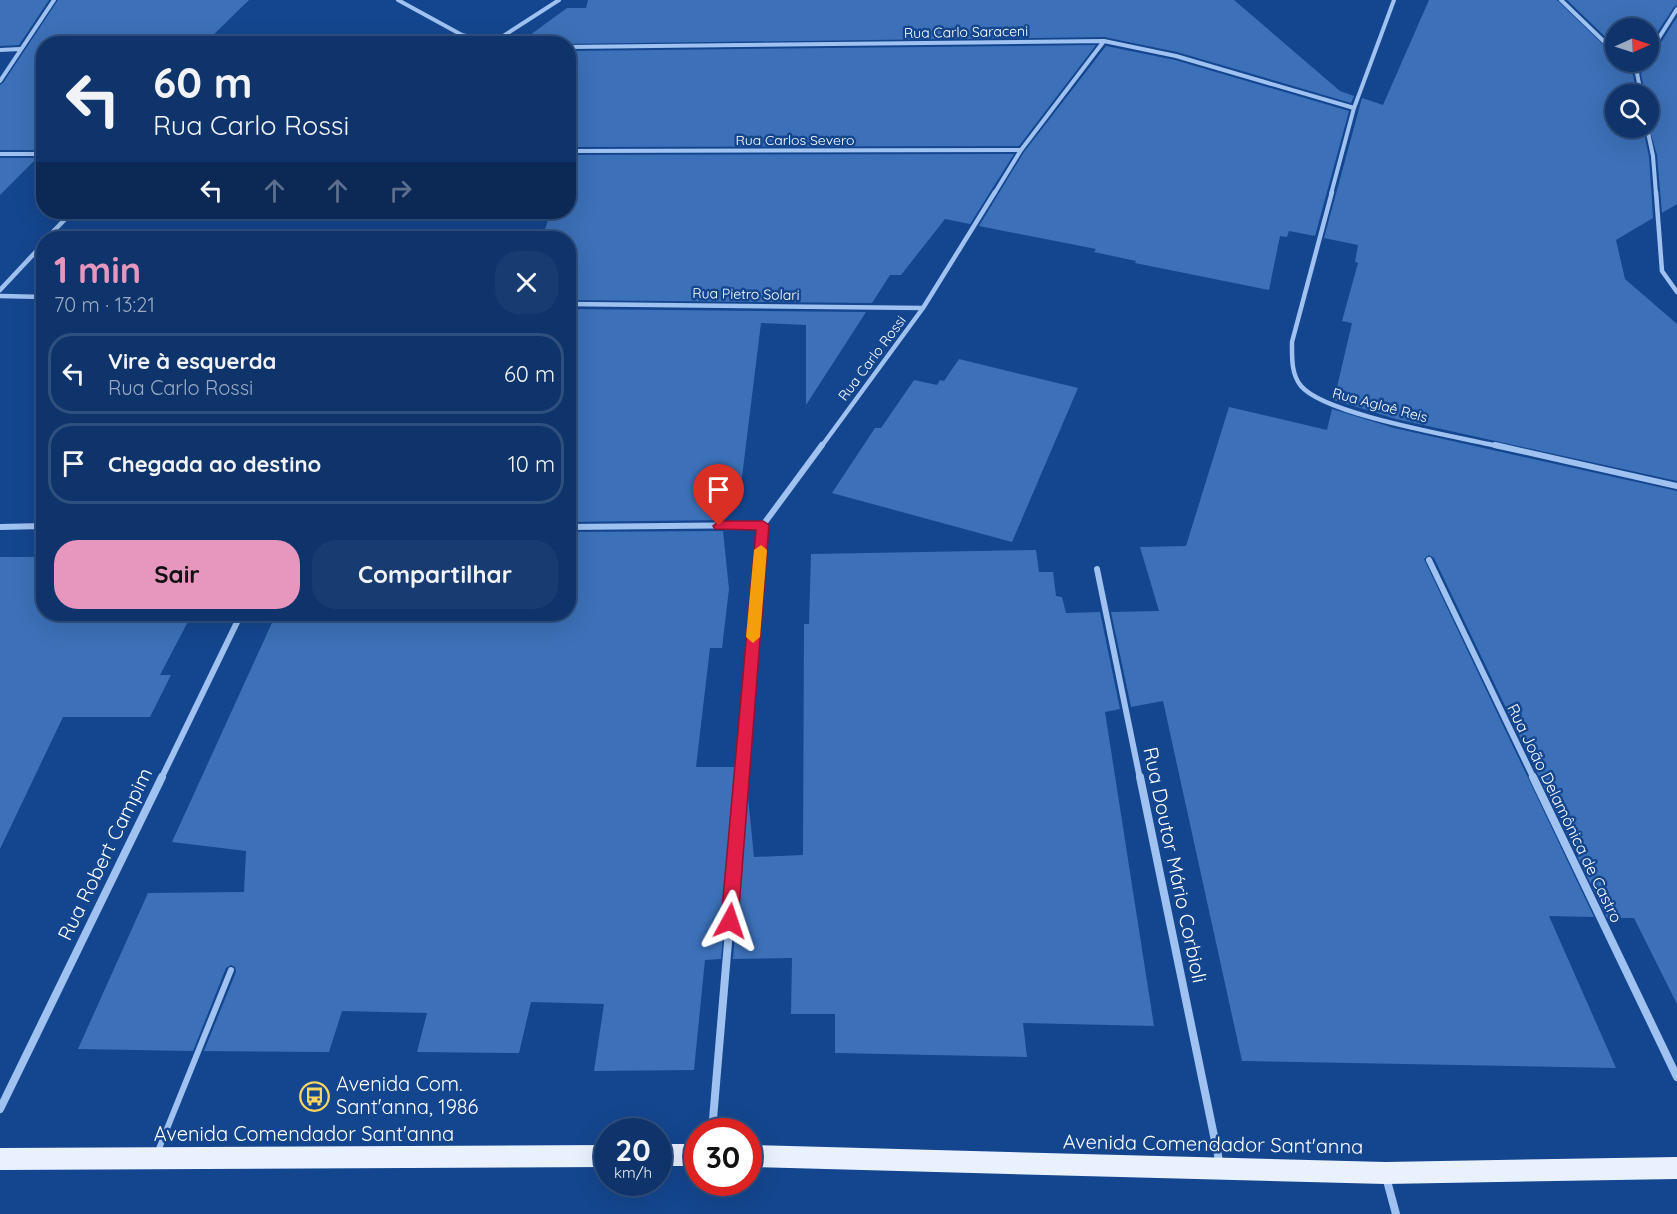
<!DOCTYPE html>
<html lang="pt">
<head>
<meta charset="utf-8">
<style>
	body { margin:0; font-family:Quicksand,sans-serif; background:#183c71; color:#f1f3f6; height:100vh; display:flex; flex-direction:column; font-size:22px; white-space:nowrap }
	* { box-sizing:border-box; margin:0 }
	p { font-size:20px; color:#9baac1 }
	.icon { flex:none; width:33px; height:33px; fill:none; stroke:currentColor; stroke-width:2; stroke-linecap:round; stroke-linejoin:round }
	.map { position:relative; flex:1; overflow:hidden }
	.drawer { position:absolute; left:36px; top:231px; width:540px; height:390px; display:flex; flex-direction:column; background:#0f346b; border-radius:24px; box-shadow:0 6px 24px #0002,0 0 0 2px #2f4f7e }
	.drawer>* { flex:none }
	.guide { position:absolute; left:36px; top:36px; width:540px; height:183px; border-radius:24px; box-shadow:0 6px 24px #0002,0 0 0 2px #2f4f7e; background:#0f346b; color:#f1f3f6; overflow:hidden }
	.needle { width:39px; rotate:87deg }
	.controls { position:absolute; left:1605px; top:18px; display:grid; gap:12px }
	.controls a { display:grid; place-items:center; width:54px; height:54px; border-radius:50%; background:#0f346b; box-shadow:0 6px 24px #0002,0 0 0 2px #2f4f7e; font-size:30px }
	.speed { position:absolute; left:594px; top:1118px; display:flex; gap:12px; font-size:30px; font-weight:700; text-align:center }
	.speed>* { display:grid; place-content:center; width:78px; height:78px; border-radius:50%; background:#0f346b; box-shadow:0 6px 24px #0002,0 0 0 2px #2f4f7e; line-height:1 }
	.speed small { font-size:15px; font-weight:400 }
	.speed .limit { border:9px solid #d22; background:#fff; color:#111 }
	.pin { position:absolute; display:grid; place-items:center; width:51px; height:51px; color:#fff; margin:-62px -26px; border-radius:50% 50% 50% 0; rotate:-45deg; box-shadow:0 0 6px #0007 }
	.pin .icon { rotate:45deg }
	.me { position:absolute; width:66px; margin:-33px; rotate:5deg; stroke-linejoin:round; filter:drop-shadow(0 0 4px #0008) }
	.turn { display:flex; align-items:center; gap:21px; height:126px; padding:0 18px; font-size:27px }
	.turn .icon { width:78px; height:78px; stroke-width:2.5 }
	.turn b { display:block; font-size:42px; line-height:51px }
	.lanes { display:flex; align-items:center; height:57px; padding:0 18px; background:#0003; justify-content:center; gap:30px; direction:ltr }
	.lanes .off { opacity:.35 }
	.round { display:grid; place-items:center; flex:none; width:63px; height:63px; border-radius:24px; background:#183c71 }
	.head { display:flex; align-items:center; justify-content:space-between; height:102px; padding:0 18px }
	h1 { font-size:36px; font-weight:700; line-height:45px; color:#e797bd }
	.action { display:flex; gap:12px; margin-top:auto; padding:12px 18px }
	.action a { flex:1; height:69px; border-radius:24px; background:#e797bd; color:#111; font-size:24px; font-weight:700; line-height:69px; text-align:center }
	.action a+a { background:#183c71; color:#f1f3f6 }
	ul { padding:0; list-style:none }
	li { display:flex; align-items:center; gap:18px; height:81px; margin:0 12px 9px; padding:0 6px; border:3px solid #2f4f7e; border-radius:24px }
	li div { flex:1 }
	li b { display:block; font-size:22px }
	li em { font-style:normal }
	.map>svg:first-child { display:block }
</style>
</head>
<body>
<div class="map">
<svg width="1677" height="1214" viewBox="0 0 1677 1214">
	<rect width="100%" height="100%" fill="#14468f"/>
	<path fill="#3c70b8" d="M0,0H49L19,45L0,46Z
		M58,0H249L204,44H44V150H0V85L3,83Z
		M588,0H1234L1340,91L1354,96L1351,103L1177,52L1104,37L558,44L530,35L567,8H586Z
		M1429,0H1557L1616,57V62H1621L1633,75L1637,94H1616V128H1643L1649,157L1653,218L1616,240L1625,279L1677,324V481L1396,419L1334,400L1352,323L1342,321L1358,263L1355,262L1358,245L1324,238L1362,98L1383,105Z
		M1567,0H1677V5L1674,7L1648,46V28H1616V47Z
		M1677,17V204L1662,213L1657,155L1648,124V94H1645L1641,74Z
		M1096,45L1019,146L568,147V51Z
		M1106,46L1175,60L1349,111L1315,236L1289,231L1287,237L1280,236L1269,290L1135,263L1136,261L1094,252L1096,249L979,226L1024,152Z
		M1014,154L970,224L945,219L901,275H890L872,303L568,300V238H542L551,212H568V155Z
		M0,158H37L0,195Z
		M568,309L866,312L806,405V325L761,323L740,493L721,500L723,520L568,522Z
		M959,359L1078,388L1012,542L832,493L875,428H881L914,380L937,385L940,380L944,381Z
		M1229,407L1327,430L1332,409L1394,428L1677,491V1004L1634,918H1607L1434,558L1429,555L1424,559L1594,917L1549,916L1616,1068L1242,1061L1163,701L1131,707L1111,612L1159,611L1140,547L1186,546Z
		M723,531L729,589L722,648H710L696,767H738L721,959L705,960L694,1070L594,1071L604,1004L531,1002L519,1053L417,1052L427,1013L342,1011L329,1052L204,1051L236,972L235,967L231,965L226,968L193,1051L78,1049L148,893L244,892L246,851L172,842L276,614H501L568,616V532Z
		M1036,550L1039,572H1053L1056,596L1062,597L1066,613L1100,612L1120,709L1105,712L1154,1026L1023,1023L1027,1057L835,1053V1014H791L792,958L733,959L747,787L754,857L803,855L804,624H809L811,554Z
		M0,557H44V614H192L160,675H171L150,717H63L0,849Z"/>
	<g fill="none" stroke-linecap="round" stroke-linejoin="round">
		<path stroke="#9fc2f1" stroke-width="6" d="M158,1151L231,970"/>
		<path stroke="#9fc2f1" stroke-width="4" d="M398,0L462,35L500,44
			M1561,0L1616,53
			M494,42L559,0
			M568,47L1104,41L1176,56L1354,108
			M0,50L20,49
			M1648,55L1677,9
			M1625,62L1637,73L1641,94
			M1637,73L1644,62
			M0,81L54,0
			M1647,128L1653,156L1656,194
			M568,151L1021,150
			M0,154H44
			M994,194L1021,150L1104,41
			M1331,194L1354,108L1394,0"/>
		<path stroke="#9fc2f1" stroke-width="4.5" d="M1332,192L1292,342C1292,357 1291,374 1301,386C1325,415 1460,437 1502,447
			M1656,192L1662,271L1677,292
			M47,238L72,212
			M0,290L44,243
			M0,296L44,297
			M568,304L923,308
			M821,447L923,308L995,192"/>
		<path stroke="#9fc2f1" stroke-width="6" d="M1495,445L1677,486
			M0,527L44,526
			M568,527L763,525L822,445
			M1429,560L1534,779
			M1097,569L1140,779
			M161,779L241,614
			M742,779L763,525"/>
		<path stroke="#9fc2f1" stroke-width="8" d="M1140,777L1220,1165
			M1533,777L1677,1077
			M0,1109L162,777
			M712,1131L742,777
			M1386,1177L1396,1214"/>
		<path fill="#e9f1ff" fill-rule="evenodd" d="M658,1144H698V1166H658Z
			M608,1145V1167L0,1170V1148Z
			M748,1145L1385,1162L1677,1157V1179L1385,1184L748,1167Z"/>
	</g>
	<path fill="#e11d48" stroke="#92132f" stroke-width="1.5" d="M719,521H763L769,525L738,921L736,927L730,929L724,927L721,921L756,530L715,529L713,526Z"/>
	<path fill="#f59e0b" d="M761,545L767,550L760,637L753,643L746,637L754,550Z"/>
	<defs>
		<symbol id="bus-ring" viewBox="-11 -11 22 22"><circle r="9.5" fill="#14468f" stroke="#ffd55f" stroke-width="1.5"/><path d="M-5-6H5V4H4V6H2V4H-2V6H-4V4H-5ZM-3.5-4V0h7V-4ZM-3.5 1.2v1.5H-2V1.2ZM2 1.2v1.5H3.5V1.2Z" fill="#ffd55f"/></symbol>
	</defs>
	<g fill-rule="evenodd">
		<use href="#bus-ring" x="298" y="1080" width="33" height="33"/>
	</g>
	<g text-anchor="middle" stroke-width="5" stroke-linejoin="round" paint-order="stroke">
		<g font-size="14" fill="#fff" stroke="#14468f">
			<text transform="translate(966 32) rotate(-1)" y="5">Rua Carlo Saraceni</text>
			<text x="795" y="145">Rua Carlos Severo</text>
			<text transform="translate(746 294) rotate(1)" y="5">Rua Pietro Solari</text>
			<text transform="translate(872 358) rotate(-53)" y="5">Rua Carlo Rossi</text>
			<text transform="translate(1380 405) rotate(15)" y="5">Rua Aglaê Reis</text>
		</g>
		<g font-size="16" fill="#fff" stroke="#14468f">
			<text transform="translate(1565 813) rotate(64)" y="6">Rua João Delamônica de Castro</text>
		</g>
		<g font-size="20" fill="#fff" stroke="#14468f">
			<text transform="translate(105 854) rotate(-64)" y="7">Rua Robert Campim</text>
			<text transform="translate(1175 865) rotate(78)" y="7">Rua Doutor Mário Corbioli</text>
			<text x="304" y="1141">Avenida Comendador Sant'anna</text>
			<text transform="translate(1213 1144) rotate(1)" y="7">Avenida Comendador Sant'anna</text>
		</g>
		<g font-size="20" fill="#fff" stroke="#14468f" text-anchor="start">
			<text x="336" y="1091">Avenida Com.<tspan x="336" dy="23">Sant'anna, 1986</tspan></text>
		</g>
	</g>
</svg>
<div class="controls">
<a><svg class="needle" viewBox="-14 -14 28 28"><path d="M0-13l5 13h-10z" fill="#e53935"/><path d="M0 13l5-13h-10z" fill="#9baac1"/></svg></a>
<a><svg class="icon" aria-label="search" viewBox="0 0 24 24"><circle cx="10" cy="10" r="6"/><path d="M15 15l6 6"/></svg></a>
</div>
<div class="speed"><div>20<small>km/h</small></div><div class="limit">30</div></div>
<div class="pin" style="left:719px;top:526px;background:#d93025"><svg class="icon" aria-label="arrive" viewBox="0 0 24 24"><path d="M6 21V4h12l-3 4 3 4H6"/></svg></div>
<svg class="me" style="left:730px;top:921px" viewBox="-20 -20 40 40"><path d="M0-17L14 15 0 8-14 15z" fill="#e11d48" stroke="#fff" stroke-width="4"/></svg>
<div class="guide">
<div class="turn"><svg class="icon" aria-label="left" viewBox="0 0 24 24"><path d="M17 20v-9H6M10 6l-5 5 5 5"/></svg><div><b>60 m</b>Rua Carlo Rossi</div></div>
<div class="lanes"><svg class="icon" aria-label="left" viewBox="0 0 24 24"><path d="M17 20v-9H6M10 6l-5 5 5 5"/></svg><svg class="icon off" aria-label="ahead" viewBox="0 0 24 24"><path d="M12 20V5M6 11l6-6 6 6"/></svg><svg class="icon off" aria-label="ahead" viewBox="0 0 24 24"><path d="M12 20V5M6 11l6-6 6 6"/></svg><svg class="icon off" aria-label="right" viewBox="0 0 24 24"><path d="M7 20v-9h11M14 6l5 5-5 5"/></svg></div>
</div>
<section class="drawer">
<div class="head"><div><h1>1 min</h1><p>70 m · 13:21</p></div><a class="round"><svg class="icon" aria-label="close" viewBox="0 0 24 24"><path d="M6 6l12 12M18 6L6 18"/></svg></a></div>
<ul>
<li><svg class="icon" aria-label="left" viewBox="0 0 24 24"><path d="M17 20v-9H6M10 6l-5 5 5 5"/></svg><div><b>Vire à esquerda</b><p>Rua Carlo Rossi</p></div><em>60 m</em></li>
<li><svg class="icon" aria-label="arrive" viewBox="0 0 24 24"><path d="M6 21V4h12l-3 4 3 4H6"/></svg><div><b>Chegada ao destino</b></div><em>10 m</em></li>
</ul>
<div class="action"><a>Sair</a><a>Compartilhar</a></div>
</section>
</div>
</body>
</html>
